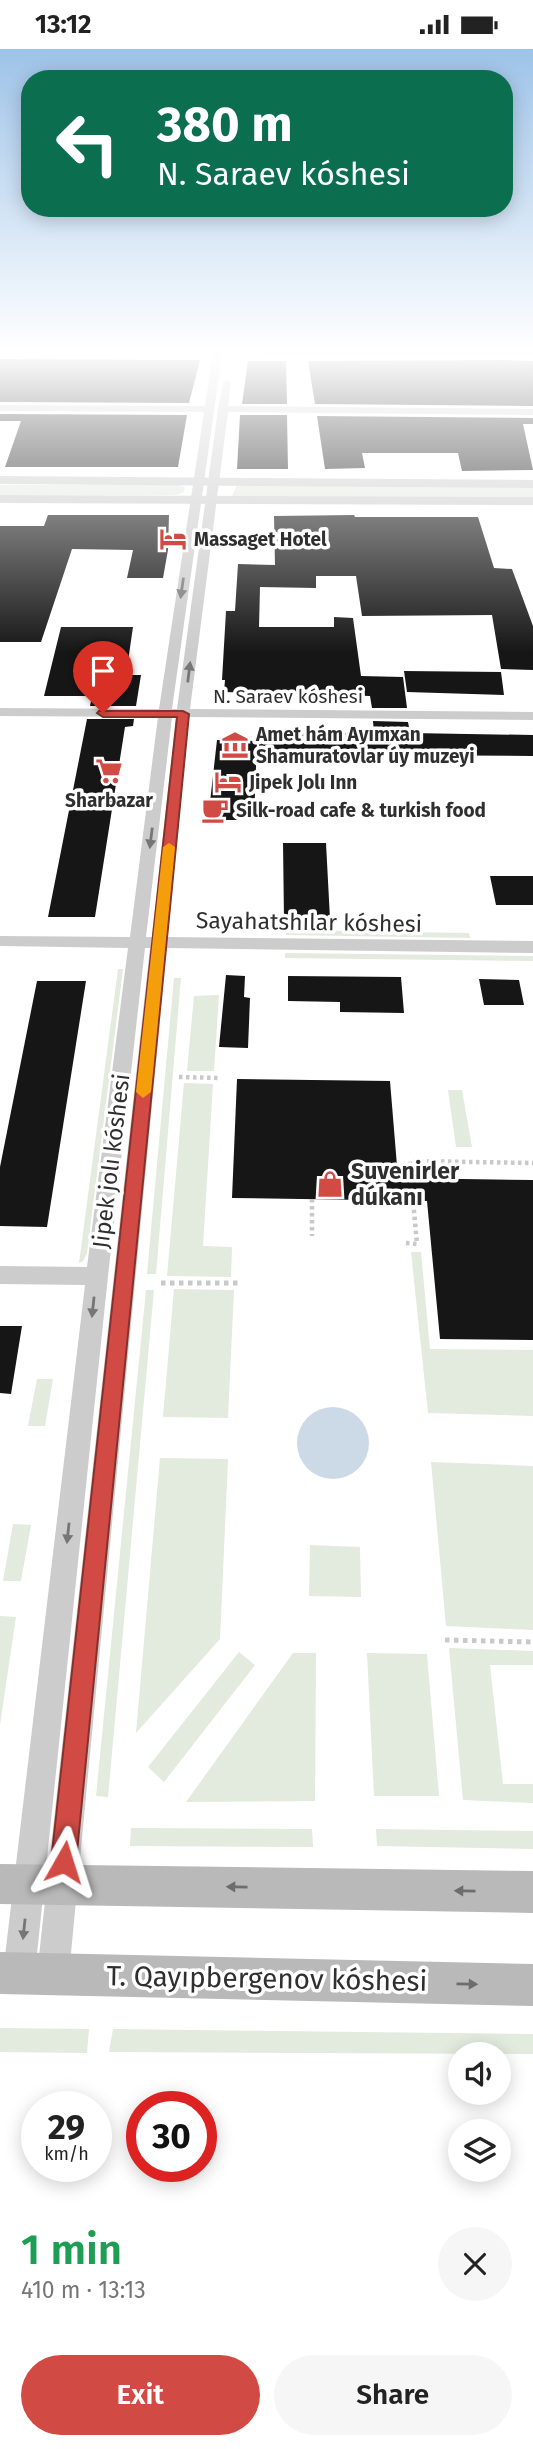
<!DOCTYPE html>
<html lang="en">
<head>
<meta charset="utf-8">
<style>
	body { margin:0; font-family:"Fira Sans",sans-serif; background:#f6f6f6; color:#222; height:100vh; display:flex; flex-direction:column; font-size:26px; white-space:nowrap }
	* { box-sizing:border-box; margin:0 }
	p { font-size:23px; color:#767676 }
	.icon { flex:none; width:38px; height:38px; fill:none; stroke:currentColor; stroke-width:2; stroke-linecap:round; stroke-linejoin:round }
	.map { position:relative; height:2155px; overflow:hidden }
	.details { display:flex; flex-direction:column; background:#fff; flex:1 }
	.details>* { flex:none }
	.top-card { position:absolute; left:21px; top:21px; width:492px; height:147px; border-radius:28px; box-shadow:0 4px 18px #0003; background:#0b6e4f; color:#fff; overflow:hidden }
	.controls { position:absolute; left:448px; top:1993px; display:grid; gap:14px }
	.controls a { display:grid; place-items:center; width:63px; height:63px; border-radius:50%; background:#fff; box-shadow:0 4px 18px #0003; font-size:35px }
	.speed { position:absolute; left:21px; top:2042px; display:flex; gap:14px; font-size:35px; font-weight:700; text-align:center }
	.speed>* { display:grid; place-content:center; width:91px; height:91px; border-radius:50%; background:#fff; box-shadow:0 4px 18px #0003; line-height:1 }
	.speed small { font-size:18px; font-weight:400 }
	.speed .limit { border:10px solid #d22; background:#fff; color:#111 }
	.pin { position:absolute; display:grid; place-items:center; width:60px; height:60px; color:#fff; margin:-72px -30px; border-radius:50% 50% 50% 0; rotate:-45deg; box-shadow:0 0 7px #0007 }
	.pin .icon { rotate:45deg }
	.me { position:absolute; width:77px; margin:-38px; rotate:6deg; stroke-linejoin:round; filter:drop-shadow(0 0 5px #0008) }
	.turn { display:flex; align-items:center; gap:24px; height:147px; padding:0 21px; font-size:32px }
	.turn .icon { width:91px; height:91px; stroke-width:2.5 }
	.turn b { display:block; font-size:49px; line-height:60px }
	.round { display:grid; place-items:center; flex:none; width:74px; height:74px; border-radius:37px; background:#f6f6f6 }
	.overview { display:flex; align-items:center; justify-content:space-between; height:119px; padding:0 21px }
	h1 { font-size:42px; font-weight:600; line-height:52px; color:#1e9e55 }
	.cta { display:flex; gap:14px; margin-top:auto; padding:14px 21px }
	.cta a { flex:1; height:80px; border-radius:42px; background:#d24a44; color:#fff; font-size:28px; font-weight:600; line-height:80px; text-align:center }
	.cta a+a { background:#f6f6f6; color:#222 }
	.status { display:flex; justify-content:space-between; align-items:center; height:49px; padding:0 35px; background:#fff; direction:ltr }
	.status svg { height:19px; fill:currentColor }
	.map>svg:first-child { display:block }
</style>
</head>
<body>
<div class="status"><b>13:12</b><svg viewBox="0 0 49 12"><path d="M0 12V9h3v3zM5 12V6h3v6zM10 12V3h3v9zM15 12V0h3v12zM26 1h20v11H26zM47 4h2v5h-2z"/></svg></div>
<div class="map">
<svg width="533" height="2155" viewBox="0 0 533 2155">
	<rect width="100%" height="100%" fill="#fff"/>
	<path fill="#e3eade" d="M0,436H177L185,438L184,443L177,446H0Z
		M237,436L533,438V449L232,447Z
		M286,881L469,884L470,889L286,886Z
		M285,904L533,907V912L285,909Z
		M118,920H123L87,1204L83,1212L79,1214Z
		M174,929H181L156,1225H147Z
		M219,946L214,1022H187L194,947Z
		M184,1034L213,1035L203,1197L232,1198L231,1228L167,1227Z
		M448,1041H462L472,1098H456Z
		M411,1203H421L430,1300L533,1301V1367L428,1364Z
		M174,1240L234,1241L228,1369L163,1368Z
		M146,1241H154L108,1748L96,1747Z
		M37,1330H53L45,1377H28Z
		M160,1409L228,1410L220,1590L136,1684Z
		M431,1413L533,1417V1581L446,1577Z
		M13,1475L31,1476L21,1532H3Z
		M310,1496L360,1498L361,1548L309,1547Z
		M0,1567L16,1568L0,1676Z
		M449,1599L533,1602V1616H490L503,1735H533V1754L463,1751Z
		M239,1603L255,1616L164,1733L148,1718Z
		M293,1604H316L315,1752L186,1753Z
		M367,1604L427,1605L439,1747H374Z
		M131,1779L312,1780L313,1798L130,1797Z
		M376,1780L533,1782V1800L377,1797Z
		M0,1979L89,1980L87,2004L0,2003Z
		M113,1980L533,1985V2005L109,2003Z"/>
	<path fill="#ccdae8" d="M297 1394a36 36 0 1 1 72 0a36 36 0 1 1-72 0Z"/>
	<path fill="#161616" d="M0,310L173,311H200L189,354L0,353Z
		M503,311L533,312V357L315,355L308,312Z
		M248,312H286L287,355H242Z
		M0,365L187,366L178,418H5L21,372H0Z
		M240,366H287L288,420H237Z
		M317,367L533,369V375H523L533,421L462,422L458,404H362L365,419L325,420Z
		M48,466H169L168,501L163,529H127L133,501L72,500L41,593H0V477H44Z
		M354,466L355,468H478L494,519L512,520L533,577V621L501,620L492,566L362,567L356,527H316V539L260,538L259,578H334V568L353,569L361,627L403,628L407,659H372L370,647L224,643L225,631H222L226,562H235L238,515L275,516L274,467Z
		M61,578H133L126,626H141L136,657H90L92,647H44Z
		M404,622L501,623L504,646L407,643Z
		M87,670H134L133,677L125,678L95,868H48Z
		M373,672L408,673L410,684L533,686V707L371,706V709H259V684H374Z
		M217,691L257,692L254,771H208Z
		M283,794H326L330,870H284Z
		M490,827H533V856H496Z
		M226,926L245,927L244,948L250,949L248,999L219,998Z
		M288,927L401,928L404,964L340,963V953L288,952Z
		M479,930L519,931L524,956H484Z
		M37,932H86L47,1178L0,1177V1118Z
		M237,1030L390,1032L398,1129L533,1131V1291L440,1290L427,1152L232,1149Z
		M0,1277H22L11,1345L0,1344Z"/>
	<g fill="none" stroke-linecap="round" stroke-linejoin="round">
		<path stroke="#c9c9c9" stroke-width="4.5" stroke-dasharray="3.5 3.5" stroke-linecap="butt" d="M179,1028L219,1029
			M411,1130L410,1112L533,1114
			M312,1150V1187
			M406,1194L417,1195L412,1140"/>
		<path stroke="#c9c9c9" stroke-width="5" stroke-dasharray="4.5 4.5" stroke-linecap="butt" d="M161,1234H239
			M445,1591L533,1593"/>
		<path fill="#ccc" fill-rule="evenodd" d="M14,302H533V306L222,305L172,660H177L218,360L223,334L227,331L231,334L228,357L533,360V366L228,363L190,660L533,663V671L189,668L168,888L533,892V904L167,899L69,1925L64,1936L53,1941L42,1936L37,1925L150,899H145L108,1227L35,1924L30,1935L19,1940L8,1935L3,1924L85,1236L0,1235V1217L87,1218L128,899L0,897V887L130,888L158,668L0,667V659L159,660L204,363L0,362V356L205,357L213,305L18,304ZM172,668H176L152,888H146Z"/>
		<path fill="#ccc" fill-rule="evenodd" d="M0,427L533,431V439L0,435Z
			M0,446L533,448V456L0,454Z"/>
		<path fill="#b9b9b9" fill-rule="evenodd" d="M0,1815L533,1822V1864L0,1855Z
			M0,1903L533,1915V1957L0,1945Z"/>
	</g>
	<defs><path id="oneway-solid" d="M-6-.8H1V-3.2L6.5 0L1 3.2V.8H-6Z" transform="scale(1.75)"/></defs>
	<g fill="#767676">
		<use href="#oneway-solid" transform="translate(182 539) rotate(98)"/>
		<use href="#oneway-solid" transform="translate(189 623) rotate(-83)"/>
		<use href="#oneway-solid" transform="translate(151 789) rotate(97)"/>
		<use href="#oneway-solid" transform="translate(93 1258) rotate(96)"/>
		<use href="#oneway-solid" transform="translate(68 1484) rotate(96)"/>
		<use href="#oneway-solid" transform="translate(24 1880) rotate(96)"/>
	</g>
	<g fill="#6d6d6d">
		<use href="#oneway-solid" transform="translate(237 1838) rotate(-179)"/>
		<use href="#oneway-solid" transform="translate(465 1842) rotate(-179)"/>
		<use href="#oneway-solid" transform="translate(467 1935) rotate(1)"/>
	</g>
	<linearGradient id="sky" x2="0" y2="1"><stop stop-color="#9dc3e8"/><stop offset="0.5" stop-color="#fff"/><stop offset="1" stop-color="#fff" stop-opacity="0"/></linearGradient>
	<rect width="533" height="603" fill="url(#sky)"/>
	<path fill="#d24a44" stroke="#88302c" stroke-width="2" d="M99,662H183L189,665L76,1813L72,1822L64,1826L55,1822L51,1813L177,668H103L97,664Z"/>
	<path fill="#f59e0b" d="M169,794L175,798L151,1043L143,1049L136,1043L163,798Z"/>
	<defs>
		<symbol id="hotel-bare" viewBox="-9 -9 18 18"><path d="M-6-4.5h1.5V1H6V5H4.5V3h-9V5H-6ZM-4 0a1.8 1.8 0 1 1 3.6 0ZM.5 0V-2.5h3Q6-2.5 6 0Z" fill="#d24a44" stroke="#fff" stroke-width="2.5" paint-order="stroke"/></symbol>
		<symbol id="museum-bare" viewBox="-9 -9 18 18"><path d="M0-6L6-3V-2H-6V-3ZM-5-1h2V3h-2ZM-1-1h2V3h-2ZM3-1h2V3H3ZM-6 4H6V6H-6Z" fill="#d24a44" stroke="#fff" stroke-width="2.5" paint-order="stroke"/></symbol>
		<symbol id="supermarket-bare" viewBox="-9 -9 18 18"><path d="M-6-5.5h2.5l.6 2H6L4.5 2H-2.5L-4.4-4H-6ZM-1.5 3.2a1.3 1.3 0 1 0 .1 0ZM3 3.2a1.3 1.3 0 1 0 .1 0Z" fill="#d24a44" stroke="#fff" stroke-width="2.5" paint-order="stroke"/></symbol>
		<symbol id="cafe-bare" viewBox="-9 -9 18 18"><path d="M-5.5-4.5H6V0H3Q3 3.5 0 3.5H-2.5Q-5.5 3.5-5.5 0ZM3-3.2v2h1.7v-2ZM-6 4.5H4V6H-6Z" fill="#d24a44" stroke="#fff" stroke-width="2.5" paint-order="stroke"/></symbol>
		<symbol id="shop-bare" viewBox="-9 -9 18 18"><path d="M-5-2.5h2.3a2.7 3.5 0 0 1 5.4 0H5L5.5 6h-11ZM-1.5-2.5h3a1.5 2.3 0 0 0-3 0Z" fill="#d24a44" stroke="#fff" stroke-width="2.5" paint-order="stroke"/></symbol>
	</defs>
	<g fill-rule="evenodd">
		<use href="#hotel-bare" x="154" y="471" width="38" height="38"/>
		<use href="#museum-bare" x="216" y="677" width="38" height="38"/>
		<use href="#supermarket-bare" x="90" y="703" width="38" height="38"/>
		<use href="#hotel-bare" x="209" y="714" width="38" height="38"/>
		<use href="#cafe-bare" x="196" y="742" width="38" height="38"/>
		<use href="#shop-bare" x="311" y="1116" width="38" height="38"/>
	</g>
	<g text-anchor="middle" stroke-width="7" stroke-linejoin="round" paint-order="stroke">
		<g font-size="19" font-weight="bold" fill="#2f2f2f" stroke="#fff" text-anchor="start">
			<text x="194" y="497">Massaget Hotel</text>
			<text x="256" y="692">Amet hám Ayımxan<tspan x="256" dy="22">Shamuratovlar úy muzeyi</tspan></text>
			<text x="249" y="740">Jipek Jolı Inn</text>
			<text x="109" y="758" text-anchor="middle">Sharbazar</text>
			<text x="236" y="768">Silk-road cafe &amp; turkish food</text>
		</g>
		<g font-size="19" fill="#2f2f2f" stroke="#fff">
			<text x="288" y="654">N. Saraev kóshesi</text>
		</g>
		<g font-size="23" fill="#2f2f2f" stroke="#fff">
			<text transform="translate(309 873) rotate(1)" y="8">Sayahatshılar kóshesi</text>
			<text transform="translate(111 1112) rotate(-83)" y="8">Jipek jolı kóshesi</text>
		</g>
		<g font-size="23" font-weight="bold" fill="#2f2f2f" stroke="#fff" text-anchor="start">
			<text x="351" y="1130">Suvenirler<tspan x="351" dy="26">dúkanı</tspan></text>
		</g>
		<g font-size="28" fill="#2f2f2f" stroke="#fff">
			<text transform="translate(267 1929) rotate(1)" y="10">T. Qayıpbergenov kóshesi</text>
		</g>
	</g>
</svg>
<div class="controls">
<a><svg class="icon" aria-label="sound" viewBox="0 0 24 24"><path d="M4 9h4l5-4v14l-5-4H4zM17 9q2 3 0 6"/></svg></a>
<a><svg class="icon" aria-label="layers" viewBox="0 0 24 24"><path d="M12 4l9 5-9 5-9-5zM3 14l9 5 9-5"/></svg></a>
</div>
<div class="speed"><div>29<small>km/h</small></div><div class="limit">30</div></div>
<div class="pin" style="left:103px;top:664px;background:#d93025"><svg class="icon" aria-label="arrive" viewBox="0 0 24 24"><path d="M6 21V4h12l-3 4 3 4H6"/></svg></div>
<svg class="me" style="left:64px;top:1813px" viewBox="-20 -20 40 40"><path d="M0-17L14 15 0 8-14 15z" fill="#d24a44" stroke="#fff" stroke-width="4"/></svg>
<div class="top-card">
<div class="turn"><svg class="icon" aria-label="left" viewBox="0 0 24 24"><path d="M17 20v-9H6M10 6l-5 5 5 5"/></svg><div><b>380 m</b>N. Saraev kóshesi</div></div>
</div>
</div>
<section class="details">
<div class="overview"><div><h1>1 min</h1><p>410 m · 13:13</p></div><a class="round"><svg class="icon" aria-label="close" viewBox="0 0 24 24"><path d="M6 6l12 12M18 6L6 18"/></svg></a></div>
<div class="cta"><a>Exit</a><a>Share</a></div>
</section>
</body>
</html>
